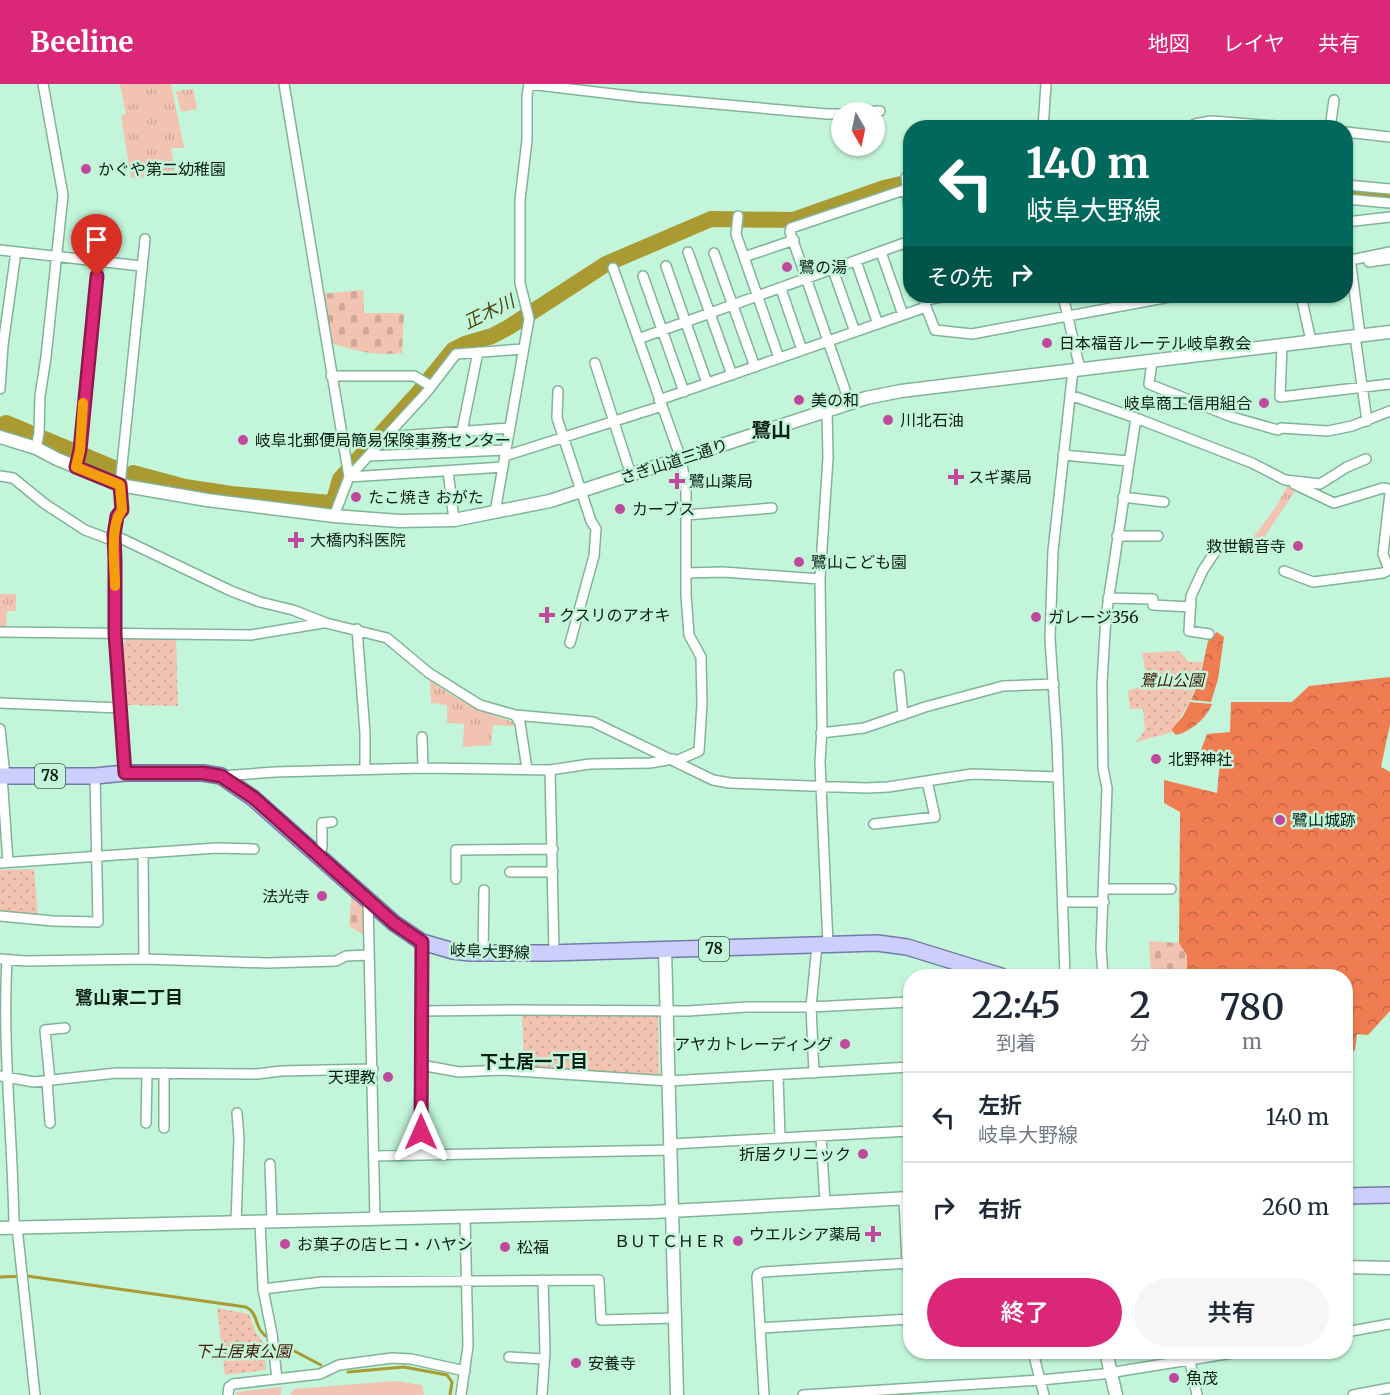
<!DOCTYPE html>
<html lang="ja">
<head>
<meta charset="utf-8">
<style>
	body { margin:0; font-family:Merriweather,"Noto Sans JP",serif; background:#f6f6f7; color:#1f2937; height:100vh; display:flex; flex-direction:column; font-size:22px; white-space:nowrap }
	* { box-sizing:border-box; margin:0 }
	p { font-size:20px; color:#747a83 }
	.icon { flex:none; width:33px; height:33px; fill:none; stroke:currentColor; stroke-width:2; stroke-linecap:round; stroke-linejoin:round }
	.map { position:relative; flex:1; overflow:hidden }
	.side { position:absolute; left:903px; top:885px; width:450px; height:390px; display:flex; flex-direction:column; background:#fff; border-radius:24px; box-shadow:0 2px 4px #0004 }
	.side>* { flex:none }
	.top-card { position:absolute; left:903px; top:36px; width:450px; height:183px; border-radius:24px; box-shadow:0 2px 4px #0004; background:#00695c; color:#fff; overflow:hidden }
	.needle { width:39px; rotate:171deg }
	.fabs { position:absolute; left:831px; top:18px; display:grid; gap:12px }
	.fabs a { display:grid; place-items:center; width:54px; height:54px; border-radius:50%; background:#fff; box-shadow:0 2px 4px #0004; font-size:30px }
	.pin { position:absolute; display:grid; place-items:center; width:51px; height:51px; color:#fff; margin:-62px -26px; border-radius:50% 50% 50% 0; rotate:-45deg; box-shadow:0 0 6px #0007 }
	.pin .icon { rotate:45deg }
	.me { position:absolute; width:66px; margin:-33px; rotate:0deg; stroke-linejoin:round; filter:drop-shadow(0 0 4px #0008) }
	.turn { display:flex; align-items:center; gap:21px; height:126px; padding:0 24px; font-size:27px }
	.turn .icon { width:78px; height:78px; stroke-width:2.5 }
	.turn b { display:block; font-size:42px; line-height:51px }
	.then { display:flex; align-items:center; height:57px; padding:0 24px; background:#0003; gap:12px; font-size:22px }
	.eta { display:flex; justify-content:space-evenly; align-items:center; height:102px; text-align:center }
	.eta b { font-size:36px; font-weight:600; line-height:42px }
	.button { display:flex; gap:12px; margin-top:auto; padding:12px 24px }
	.button a { flex:1; height:69px; border-radius:36px; background:#db2777; color:#fff; font-size:24px; font-weight:600; line-height:69px; text-align:center }
	.button a+a { background:#f6f6f7; color:#1f2937 }
	ul { padding:0; list-style:none }
	li { display:flex; align-items:center; gap:18px; height:90px; padding:0 24px; border-top:2px solid #e0e1e3 }
	li div { flex:1 }
	li b { display:block; font-size:22px }
	li em { font-style:normal }
	header { display:flex; align-items:center; gap:36px; box-sizing:border-box; height:84px; padding:0 30px; background:#db2777; color:#fff }
	header strong { font-size:28px }
	nav { display:flex; gap:33px; margin-inline-start:auto; font-size:21px }
	.map>svg:first-child { display:block }
</style>
</head>
<body>
<header>
<strong>Beeline</strong>
<nav><a>地図</a><a>レイヤ</a><a>共有</a></nav>
</header>
<div class="map">
<svg width="1390" height="1311" viewBox="0 0 1390 1311">
	<defs>
		<pattern id="grass-tufts" width="24" height="20" patternUnits="userSpaceOnUse" patternTransform="scale(1.5)"><rect width="24" height="20" fill="#f3c3b1"/><path d="M3 7l-1-3M5 7V3M7 7l1-3M15 17l-1-3M17 17v-4M19 17l1-3" fill="none" stroke="#cfa797"/></pattern>
		<pattern id="forest-crowns" width="20" height="18" patternUnits="userSpaceOnUse" patternTransform="scale(1.5)"><rect width="20" height="18" fill="#f07d51"/><path d="M2 6a3 3 0 1 1 6 0M12 15a3 3 0 1 1 6 0" fill="none" stroke="#c16642"/></pattern>
		<pattern id="cemetery-stones" width="16" height="16" patternUnits="userSpaceOnUse" patternTransform="scale(1.5)"><rect width="16" height="16" fill="#f3c3b1"/><path d="M2 7V4a2 2 0 0 1 4 0v3zM10 15v-3a2 2 0 0 1 4 0v3z" fill="#cfa797"/></pattern>
		<pattern id="park-dots" width="8" height="8" patternUnits="userSpaceOnUse" patternTransform="scale(1.5)"><rect width="8" height="8" fill="#f3c3b1"/><path d="M2 2h.1M6 6h.1" fill="none" stroke="#cfa797" stroke-width="1.8" stroke-linecap="round"/></pattern>
	</defs>
	<rect width="100%" height="100%" fill="#c2f5d9"/>
	<path fill="url(#grass-tufts)" d="M120,0H171L184,64H171L175,90L131,94L121,32L126,30Z
		M193,5L197,25L181,28L176,7Z
		M1287,402L1295,407L1263,455H1252L1276,423Z
		M0,510H16V527H7L6,543H0Z
		M430,596C456,616 483,629 514,638L516,642L493,641L491,661L463,663L464,640L447,639V621L431,619Z"/>
	<path fill="url(#forest-crowns)" d="M1217,548L1224,553L1218,595L1211,618L1191,616L1199,598L1208,557Z
		M1390,593V640L1381,683L1390,688V927L1368,951L1357,950L1355,966L1346,972V892H1187V872L1179,859L1180,728L1164,719V696L1217,709L1220,677L1201,666L1207,650L1230,648L1231,618H1292L1309,602Z
		M1190,618L1212,620C1207,634 1190,648 1176,651L1171,646L1183,632Z"/>
	<path fill="url(#cemetery-stones)" d="M363,206L364,229H404L402,269C371,272 357,267 328,258L321,210Z
		M352,808L365,819L364,851L349,842Z
		M1149,857L1179,859L1187,872V892H1151Z"/>
	<path fill="url(#park-dots)" d="M128,554L176,555L178,622L127,621L123,560Z
		M1179,567L1189,578H1202C1197,603 1188,626 1171,646L1173,648L1136,658L1145,646L1143,625H1130L1128,607L1148,600L1142,569Z
		M34,785L38,831L0,828V786Z
		M522,930L658,932L659,992L584,988L524,982Z
		M217,1224L249,1230L255,1247L264,1260L266,1286L225,1291Z"/>
	<path fill="#f3c3b1" d="M395,1297L422,1301L424,1311H290L294,1305Z
		M281,1303V1311H237L236,1308Z"/>
	<g fill="none" stroke-linecap="round" stroke-linejoin="round">
		<path stroke="#a99a32" stroke-width="3" d="M0,1193L27,1192L246,1223C260,1230 253,1246 269,1254
			M275,1257L321,1281
			M348,1288L404,1283L447,1291L452,1298L450,1311"/>
		<path stroke="#a99a32" stroke-width="16" d="M1346,108L1390,112
			M2,341L6,339L116,385
			M133,389L185,403L231,410L330,419L335,413L340,395L418,309L453,266L465,260L492,252L509,243L606,180L711,135L793,136L884,104L910,98"/>
		<defs>
			<path id="minor" d="M284,0L349,393L334,432
				M861,28L880,27
				M1043,44L1046,0
				M1195,44V40L1211,37L1300,44
				M1330,44L1334,16
				M1346,48L1390,53
				M906,93L910,136
				M1346,101L1390,105
				M1346,115L1390,119
				M738,132L736,150L779,274
				M1346,138L1390,133
				M906,158L910,171
				M0,166L141,182
				M688,168L732,291
				M881,168L903,231
				M714,169L755,283
				M744,173L794,156
				M856,177L878,240
				M1346,177L1390,168
				M1369,178L1390,175
				M1351,181L1360,251
				M666,182L707,299
				M613,184L681,375L686,403V511L689,551L701,573L702,620L699,667L676,677
				M833,186L855,248
				M643,192L684,308
				M781,205L802,266
				M924,212L926,223L935,246L972,250L1175,212
				M1063,212L1080,285
				M1301,212L1311,257
				M925,216L948,212
				M1355,252L1367,337
				M638,255L910,157
				M1282,261L1280,313L1390,300
				M1152,278L1149,300L1232,333L1278,346L1281,344L1328,347L1352,342L1390,327
				M595,279L631,391
				M331,292H414L431,302
				M0,305L3,261L16,168
				M558,307L557,334L591,437L596,445L594,472L570,559
				M1070,311L1136,334L1252,379L1285,396L1320,400L1347,383L1366,375
				M659,316L926,223
				M850,320L790,148L791,144L907,105
				M827,327L828,374L820,495L822,645L820,678L828,861
				M462,347L478,268
				M385,353L509,344
				M36,364L39,349L40,312L46,273L63,111L43,0
				M1063,371L1128,377
				M368,372L506,366
				M505,372L662,322
				M76,383L80,366L94,211L103,146
				M448,387L454,436
				M0,392L13,394L45,420L85,446L114,457
				M349,393L426,309L456,270L523,265
				M349,393L503,383
				M1123,413L1164,418
				M495,428L529,235L520,199V116L527,56V12L529,0L638,13L827,30H842
				M686,431L772,424
				M114,451L231,507L260,518L293,526L326,539L387,554L429,589L480,621L515,631L593,638L713,696L730,699L866,704L888,703L972,690L1058,693
				M1117,452H1158
				M1284,487L1313,498L1383,489L1387,487L1388,483L1383,470L1390,409L1388,405L1383,404L1334,419L1294,400
				M686,489L723,488L820,495
				M1108,514L1153,515V521L1191,523
				M357,545L365,649V685
				M0,548L251,551L323,539
				M1209,550L1189,547L1191,512L1203,486L1217,465
				M899,591L903,631
				M0,619L120,624
				M515,631L520,639L527,685
				M0,645L5,692
				M821,649L864,644L925,623L1003,602L1054,600
				M422,653L423,684
				M550,686L554,868
				M125,689L115,550L114,451L117,432L122,426L120,401L145,155
				M2,692L8,778
				M221,692L275,688L423,684L550,686L590,680L650,679L673,675
				M874,740L935,733L927,697
				M143,769L144,875
				M319,772L322,763V739L332,738
				M0,779L217,764L254,765
				M510,788H553
				M456,795V766L553,765
				M1104,805H1171
				M368,817L375,1135
				M1063,818H1104
				M0,832L53,837L98,838L95,692
				M483,869L484,806
				M0,875L26,877L144,875L267,879L336,877L346,872L369,871
				M7,876C2,965 13,1054 14,1143
				M1065,892L1057,657L1050,555L1053,467L1073,286
				M1103,892L1101,864L1107,704L1103,684L1102,599L1106,532L1136,334
				M422,927L515,926L688,927L747,923H811L910,918
				M421,981L459,988L501,986L669,997L910,983
				M164,989V1044
				M814,989L811,923L817,861
				M778,991L780,1054
				M0,992L34,998L116,989L257,990L281,987L373,985
				M47,997L50,1039
				M50,997L45,946L65,944
				M146,1039L147,989
				M821,1052L825,1118
				M671,1060L910,1047
				M421,1071L422,858
				M374,1072L671,1066
				M270,1080L272,1138
				M904,1114L907,1180
				M260,1138L263,1205L272,1250L277,1295
				M236,1139L239,1054L237,1029
				M17,1143L35,1311
				M263,1205L321,1198L599,1196L601,1236L675,1234
				M760,1244L910,1235
				M1346,1248L1390,1240
				M1033,1268L1044,1311
				M1188,1268L1197,1311
				M509,1273L544,1275
				M228,1311L229,1303L233,1300L320,1290L339,1281L392,1274L411,1275L465,1287
				M461,1311L468,1262L465,1133
				M542,1311L545,1268L543,1196
				M764,1311L757,1193L758,1190L763,1188L910,1179
				M803,1311L1041,1296L1102,1290L1239,1268
				M1353,1311L1390,1304"/>
			<path id="tertiary" d="M0,353L36,364L57,375L120,401L207,416L334,432L399,437L454,436L550,417L866,314L901,307L1390,248
				M665,866L677,1311
				M0,1144L652,1128L910,1114
				M1346,1183L1390,1184
				M1106,1268L1116,1311"/>
			<path id="primary" d="M0,692H95L125,689H203L221,692L253,714L394,839L422,858L453,867L470,869H548L877,859L907,863L1001,892
				M1346,1112L1390,1111"/>
		</defs>
		<use href="#minor" stroke="#81b399" stroke-width="12"/>
		<use href="#tertiary" stroke="#81b399" stroke-width="15"/>
		<use href="#primary" stroke="#727ca9" stroke-width="18"/>
		<use href="#minor" stroke="#fff" stroke-width="9"/>
		<use href="#tertiary" stroke="#fff" stroke-width="12"/>
		<use href="#primary" stroke="#cccefb" stroke-width="15"/>
	</g>
	<g fill="none" stroke-linecap="round" stroke-linejoin="round">
		<defs>
			<path id="route" d="M97,192L80,366L76,383L120,401L122,426L117,432L114,451L115,476V550L125,689H203L221,692L254,714L394,839L422,858L421,1048"/>
		</defs>
		<use href="#route" stroke="#8e194d" stroke-width="15"/>
		<use href="#route" stroke="#db2777" stroke-width="10"/>
		<path stroke="#f59e0b" stroke-width="10" d="M83,319L80,366L76,383L120,401L122,426C109,442 115,482 115,502"/>
	</g>
	<g fill="#c1499d" stroke="#c2f5d9" stroke-width="2">
		<circle cx="86" cy="85" r="6"/>
		<circle cx="787" cy="183" r="6"/>
		<circle cx="1047" cy="259" r="6"/>
		<circle cx="799" cy="316" r="6"/>
		<circle cx="1264" cy="319" r="6"/>
		<circle cx="888" cy="336" r="6"/>
		<circle cx="243" cy="356" r="6"/>
		<path d="M953 384h6v6h6v6h-6v6h-6v-6h-6v-6h6z"/>
		<path d="M674 388h6v6h6v6h-6v6h-6v-6h-6v-6h6z"/>
		<circle cx="356" cy="413" r="6"/>
		<circle cx="620" cy="425" r="6"/>
		<path d="M293 447h6v6h6v6h-6v6h-6v-6h-6v-6h6z"/>
		<circle cx="1298" cy="462" r="6"/>
		<circle cx="799" cy="478" r="6"/>
		<path d="M544 522h6v6h6v6h-6v6h-6v-6h-6v-6h6z"/>
		<circle cx="1036" cy="533" r="6"/>
		<circle cx="1156" cy="675" r="6"/>
		<circle cx="1280" cy="736" r="6"/>
		<circle cx="322" cy="812" r="6"/>
		<circle cx="845" cy="960" r="6"/>
		<circle cx="388" cy="993" r="6"/>
		<circle cx="863" cy="1070" r="6"/>
		<path d="M870 1141h6v6h6v6h-6v6h-6v-6h-6v-6h6z"/>
		<circle cx="738" cy="1157" r="6"/>
		<circle cx="285" cy="1160" r="6"/>
		<circle cx="505" cy="1163" r="6"/>
		<circle cx="576" cy="1279" r="6"/>
		<circle cx="1174" cy="1294" r="6"/>
	</g>
	<g text-anchor="middle" stroke-width="5" stroke-linejoin="round" paint-order="stroke">
		<g fill="#c2f5d9" stroke="#425f50" stroke-width="1.5">
			<rect x="35" y="680" width="30" height="24" rx="4.5"/>
			<rect x="699" y="853" width="30" height="24" rx="4.5"/>
		</g>
		<g font-size="15" font-weight="bold" fill="#0b1f15">
			<text x="50" y="697">78</text>
			<text x="714" y="870">78</text>
		</g>
		<g font-size="16" fill="#0b1f15" stroke="#c2f5d9" text-anchor="start">
			<text x="98" y="91">かぐや第二幼稚園</text>
			<text x="799" y="189">鷺の湯</text>
			<text x="1059" y="265">日本福音ルーテル岐阜教会</text>
			<text x="811" y="322">美の和</text>
			<text x="1252" y="325" text-anchor="end">岐阜商工信用組合</text>
			<text x="900" y="342">川北石油</text>
			<text x="255" y="362">岐阜北郵便局簡易保険事務センター</text>
			<text x="968" y="399">スギ薬局</text>
			<text x="689" y="403">鷺山薬局</text>
			<text x="368" y="419">たこ焼き おがた</text>
			<text x="632" y="431">カーブス</text>
			<text x="310" y="462">大橋内科医院</text>
			<text x="1286" y="468" text-anchor="end">救世観音寺</text>
			<text x="811" y="484">鷺山こども園</text>
			<text x="559" y="537">クスリのアオキ</text>
			<text x="1048" y="539">ガレージ356</text>
			<text x="1168" y="681">北野神社</text>
			<text x="1292" y="742">鷺山城跡</text>
			<text x="310" y="818" text-anchor="end">法光寺</text>
			<text x="833" y="966" text-anchor="end">アヤカトレーディング</text>
			<text x="376" y="999" text-anchor="end">天理教</text>
			<text x="851" y="1076" text-anchor="end">折居クリニック</text>
			<text x="861" y="1156" text-anchor="end">ウエルシア薬局</text>
			<text x="726" y="1163" text-anchor="end">ＢＵＴＣＨＥＲ</text>
			<text x="297" y="1166">お菓子の店ヒコ・ハヤシ</text>
			<text x="517" y="1169">松福</text>
			<text x="588" y="1285">安養寺</text>
			<text x="1186" y="1300">魚茂</text>
		</g>
		<g font-size="16" fill="#0b1f15" stroke="#c2f5d9">
			<text transform="translate(674 377) rotate(-18)" y="6">さぎ山道三通り</text>
			<text transform="translate(490 867) rotate(2)" y="6">岐阜大野線</text>
		</g>
		<g font-size="16" font-style="italic" fill="#481b0a" stroke="#c2f5d9">
			<text x="1172" y="602">鷺山公園</text>
			<text x="243" y="1273">下土居東公園</text>
		</g>
		<g font-size="18" font-style="italic" fill="#4e460e" stroke="#c2f5d9">
			<text transform="translate(489 228) rotate(-26)" y="6">正木川</text>
		</g>
		<g font-size="18" font-weight="bold" fill="#0b1f15" stroke="#c2f5d9">
			<text x="129" y="920">鷺山東二丁目</text>
			<text x="534" y="984">下土居一丁目</text>
		</g>
		<g font-size="20" font-weight="bold" fill="#0b1f15" stroke="#c2f5d9">
			<text x="771" y="353">鷺山</text>
		</g>
	</g>
</svg>
<div class="fabs">
<a><svg class="needle" viewBox="-14 -14 28 28"><path d="M0-13l5 13h-10z" fill="#e53935"/><path d="M0 13l5-13h-10z" fill="#747a83"/></svg></a>
</div>
<div class="pin" style="left:97px;top:192px;background:#d93025"><svg class="icon" aria-label="arrive" viewBox="0 0 24 24"><path d="M6 21V4h12l-3 4 3 4H6"/></svg></div>
<svg class="me" style="left:421px;top:1048px" viewBox="-20 -20 40 40"><path d="M0-17L14 15 0 8-14 15z" fill="#db2777" stroke="#fff" stroke-width="4"/></svg>
<div class="top-card">
<div class="turn"><svg class="icon" aria-label="left" viewBox="0 0 24 24"><path d="M17 20v-9H6M10 6l-5 5 5 5"/></svg><div><b>140 m</b>岐阜大野線</div></div>
<div class="then">その先<svg class="icon" aria-label="right" viewBox="0 0 24 24"><path d="M7 20v-9h11M14 6l5 5-5 5"/></svg></div>
</div>
<section class="side">
<div class="eta">
<div><b>22:45</b><p>到着</p></div>
<div><b>2</b><p>分</p></div>
<div><b>780</b><p>m</p></div>
</div>
<ul>
<li><svg class="icon" aria-label="left" viewBox="0 0 24 24"><path d="M17 20v-9H6M10 6l-5 5 5 5"/></svg><div><b>左折</b><p>岐阜大野線</p></div><em>140 m</em></li>
<li><svg class="icon" aria-label="right" viewBox="0 0 24 24"><path d="M7 20v-9h11M14 6l5 5-5 5"/></svg><div><b>右折</b></div><em>260 m</em></li>
</ul>
<div class="button"><a>終了</a><a>共有</a></div>
</section>
</div>
</body>
</html>
